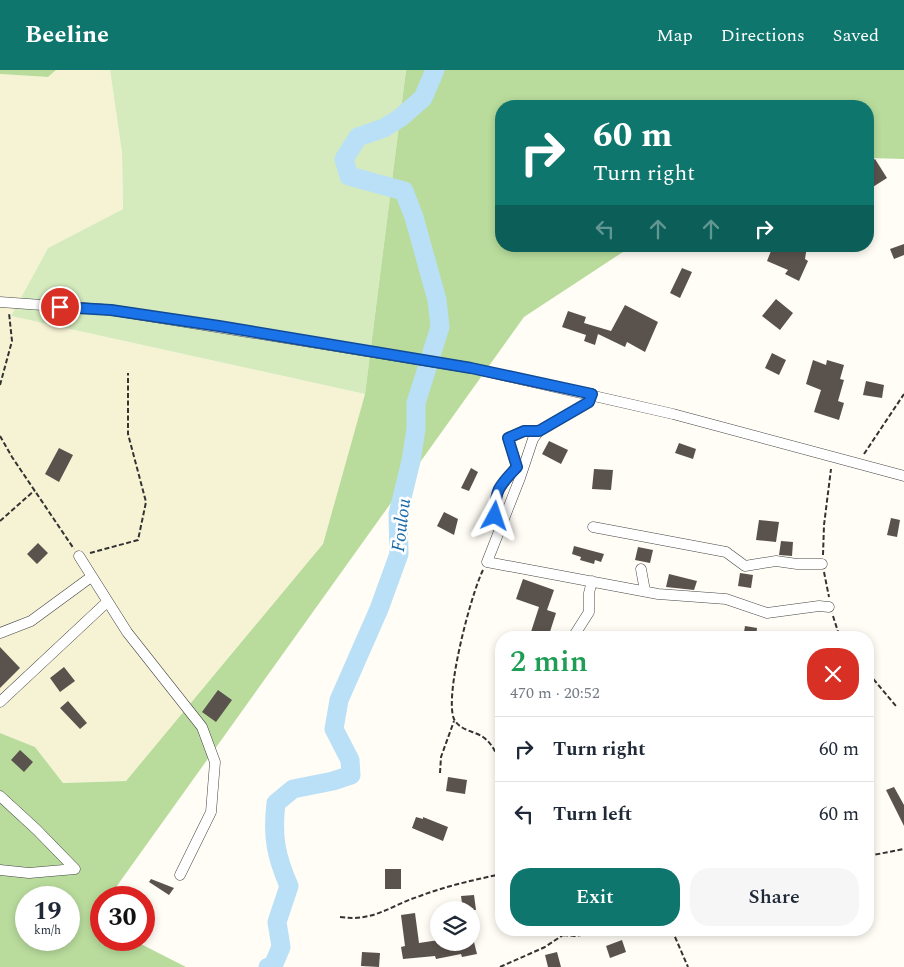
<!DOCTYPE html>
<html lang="en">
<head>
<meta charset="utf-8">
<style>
	body { margin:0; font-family:Spectral,serif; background:#f6f6f7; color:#1f2937; height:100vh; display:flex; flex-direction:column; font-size:19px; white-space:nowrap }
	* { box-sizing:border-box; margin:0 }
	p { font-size:16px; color:#747a83 }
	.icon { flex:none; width:28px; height:28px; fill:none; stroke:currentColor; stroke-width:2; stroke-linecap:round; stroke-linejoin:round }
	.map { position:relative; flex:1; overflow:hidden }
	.sheet { position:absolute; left:495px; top:561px; width:379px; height:305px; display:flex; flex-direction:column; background:#fff; border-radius:20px; box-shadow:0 2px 8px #0003 }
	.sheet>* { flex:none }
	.guide { position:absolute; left:495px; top:30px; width:379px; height:152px; border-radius:20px; box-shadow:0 2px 8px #0003; background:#0f766e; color:#fff; overflow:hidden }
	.tools { position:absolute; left:430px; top:831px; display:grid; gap:10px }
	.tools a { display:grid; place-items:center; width:50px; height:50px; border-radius:50%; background:#fff; box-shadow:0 2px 8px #0003; font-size:25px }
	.speed { position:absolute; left:15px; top:816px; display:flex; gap:10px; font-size:25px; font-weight:700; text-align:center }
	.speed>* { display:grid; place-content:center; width:65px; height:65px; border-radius:50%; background:#fff; box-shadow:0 2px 8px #0003; line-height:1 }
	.speed small { font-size:12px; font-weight:400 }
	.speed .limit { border:8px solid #d22; background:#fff; color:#111 }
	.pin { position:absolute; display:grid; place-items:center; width:42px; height:42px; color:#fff; margin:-21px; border:2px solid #fff; border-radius:50%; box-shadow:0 1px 5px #0007 }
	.me { position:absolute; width:55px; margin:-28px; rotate:5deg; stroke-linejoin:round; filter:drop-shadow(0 0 4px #0008) }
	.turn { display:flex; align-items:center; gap:18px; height:105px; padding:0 15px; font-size:22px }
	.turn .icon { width:65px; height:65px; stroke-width:2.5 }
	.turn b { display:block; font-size:35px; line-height:42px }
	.lanes { display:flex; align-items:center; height:48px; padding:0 15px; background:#0003; justify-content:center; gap:25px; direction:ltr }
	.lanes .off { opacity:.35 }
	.round { display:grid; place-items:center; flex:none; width:52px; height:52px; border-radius:20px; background:#f6f6f7 }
	.head { display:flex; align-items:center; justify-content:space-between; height:85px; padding:0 15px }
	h1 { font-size:30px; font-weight:600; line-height:38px; color:#1e9e55 }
	.action { display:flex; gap:10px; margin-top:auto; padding:10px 15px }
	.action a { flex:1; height:58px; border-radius:20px; background:#0f766e; color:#fff; font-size:20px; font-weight:600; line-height:58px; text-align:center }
	.action a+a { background:#f6f6f7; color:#1f2937 }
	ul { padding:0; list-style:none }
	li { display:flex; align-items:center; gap:15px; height:65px; padding:0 15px; border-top:1px solid #e0e1e3 }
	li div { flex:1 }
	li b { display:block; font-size:19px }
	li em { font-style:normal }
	header { display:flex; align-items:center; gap:30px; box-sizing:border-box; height:70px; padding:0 25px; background:#0f766e; color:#fff }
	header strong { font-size:24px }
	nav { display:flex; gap:28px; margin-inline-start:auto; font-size:18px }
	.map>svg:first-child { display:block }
</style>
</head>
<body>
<header>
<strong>Beeline</strong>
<nav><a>Map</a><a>Directions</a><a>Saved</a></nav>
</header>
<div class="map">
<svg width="904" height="897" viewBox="0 0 904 897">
	<rect width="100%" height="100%" fill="#fffdf5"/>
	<path fill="#f6f3d4" d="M56,0H110L122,83L123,139L48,178L11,246L365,324L323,474L126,711L63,713L35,677L0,663V4L48,7Z"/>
	<path fill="#d5ebbd" d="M110,0H406L365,324L11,246L48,178L123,139L122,83Z"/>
	<path fill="#b9dc9c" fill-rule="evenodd" d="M0,0H56L48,7L0,4Z
		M406,0H904V89L868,88V36H501V176H632L524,247L109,827L101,828V839L93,850L101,854V870H133L186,897H0V663L35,677L63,713L126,711L323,474L365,324ZM26,828H69V870H26Z"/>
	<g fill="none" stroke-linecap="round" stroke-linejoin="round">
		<path stroke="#b9e0f7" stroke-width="19" d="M268,897L273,896L281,877L277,852L289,816C276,786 272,767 276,733L293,719L333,711L351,705L350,690L334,659L339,630L379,539L399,484L398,444L411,391L416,359V333L440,257L437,230L414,147L404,121L349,106L344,89L358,67L384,58L400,48L423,28L435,0"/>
	</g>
	<path fill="#5a524d" d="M875,89L887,108L868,120V94Z
		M904,174V185L894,189L890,179Z
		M773,176H807L805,189L808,191L799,211L785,204L788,200L767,191Z
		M682,198L692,202L680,228L670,223Z
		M776,229L793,243L780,260L762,246Z
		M625,235L658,252L645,282L627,272L625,277L598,264L595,275L584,271L586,265L562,257L568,241L586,247L584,253L611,261Z
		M772,283L786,290L779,305L765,298Z
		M813,290L826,295L827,290L844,295L840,309L844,310L838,331L844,333L839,350L814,342L821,320L806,314Z
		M866,311L884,315L882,328L863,325Z
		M549,371L568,380L561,394L542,384Z
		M679,373L696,379L693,389L675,383Z
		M59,378L73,385L59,412L45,404Z
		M471,398L478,402L469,421L461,418Z
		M594,399L613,400L611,420L592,419Z
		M444,442L458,449L454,465L437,456Z
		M891,448L900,450L897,467L887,465Z
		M759,450L779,452L776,472L756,470Z
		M781,471L793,472L792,486L779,485Z
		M38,473L48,483L37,494L27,484Z
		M574,476L604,484L601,492L595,490L594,494L580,490L581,487L572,484Z
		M638,477L653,480L650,493L635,490Z
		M740,503L753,505L751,518L738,516Z
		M669,504L697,511L694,520L666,517Z
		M523,509L554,520L547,540L556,543L548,568H529L539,537L516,529Z
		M745,556L757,558L756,568H743Z
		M0,577L20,598L0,618Z
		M64,597L75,611L60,622L50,608Z
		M218,620L232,630L216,652L202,642Z
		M68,631L87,653L80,659L60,638Z
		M20,680L33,692L24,702L11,690Z
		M448,707L467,710L465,724L446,721Z
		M894,717L904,735V756L886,720Z
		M416,747L423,749V747L448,757L443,771L412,758Z
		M385,799H401V819H385Z
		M151,809L174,818L169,825L149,812Z
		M474,825L476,840H463L461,826Z
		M415,843L419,873L439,870V872H474L477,884L462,887L461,884L436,889L435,886L403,889L401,877L405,876L401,845Z
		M622,870L626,882L610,888L606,876Z
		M362,882L380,883L379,897L361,896Z
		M557,882L561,897H548L545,885Z"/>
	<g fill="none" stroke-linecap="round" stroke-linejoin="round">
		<defs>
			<path id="minor" d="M0,232L111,240L471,298L673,344L904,406
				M592,324L589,332L539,361L533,369L520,408L487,492L658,524L726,529L767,543L819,536L829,537
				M593,457L726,482L745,496L776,491L797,494H822
				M500,460C490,430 496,419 517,397L508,368L524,361H539
				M79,486L127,562L202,657L215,692L211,742L180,805
				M641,499L645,521
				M0,563L31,551L91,507
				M575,564L589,542V523L592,511
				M0,632L107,532
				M0,726L37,760L75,799
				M0,800L29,803L75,799"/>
		</defs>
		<use href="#minor" stroke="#444" stroke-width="11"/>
		<path stroke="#333" stroke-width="2" stroke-dasharray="5 2.5" stroke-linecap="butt" d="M0,315L12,271L9,243
			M0,366L12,387L74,479
			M864,384L904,324
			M0,451L35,420
			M90,483L138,470L146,432L128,364V303
			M823,485L824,455L831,399
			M483,500C471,524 444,626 454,649C459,660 474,661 483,667C493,674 497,685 501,696
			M824,502L829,527
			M833,546L840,568
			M868,606L870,605L896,636
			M440,703L441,687L454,651
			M868,786L904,779
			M340,847C374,852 389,836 420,826C446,816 474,810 501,804
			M672,860L688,897
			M563,865L575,866L614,860
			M500,897L545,877L563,865L561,860"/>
		<use href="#minor" stroke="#fff" stroke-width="10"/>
	</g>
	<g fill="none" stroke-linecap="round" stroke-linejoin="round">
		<defs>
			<path id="route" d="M60,237L111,240L219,256L471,298L592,324L589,332L539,361H524L508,368L517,397C499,416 495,419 495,446"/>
		</defs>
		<use href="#route" stroke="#114b97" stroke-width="12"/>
		<use href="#route" stroke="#1a73e8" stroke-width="9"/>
	</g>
	<g text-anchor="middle" stroke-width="5" stroke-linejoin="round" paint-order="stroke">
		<g font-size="19" font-style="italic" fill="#1768a6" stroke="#fff">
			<text transform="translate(400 455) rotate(-83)" y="7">Foulou</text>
		</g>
	</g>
</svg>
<div class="tools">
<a><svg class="icon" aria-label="layers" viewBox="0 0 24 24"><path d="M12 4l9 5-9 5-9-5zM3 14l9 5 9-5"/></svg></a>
</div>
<div class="speed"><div>19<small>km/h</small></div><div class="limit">30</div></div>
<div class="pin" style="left:60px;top:237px;background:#d93025"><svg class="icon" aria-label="arrive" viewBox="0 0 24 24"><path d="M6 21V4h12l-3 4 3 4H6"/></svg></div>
<svg class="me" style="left:495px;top:446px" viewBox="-20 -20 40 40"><path d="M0-17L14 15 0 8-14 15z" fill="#1a73e8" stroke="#fff" stroke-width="4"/></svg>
<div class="guide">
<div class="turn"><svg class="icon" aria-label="right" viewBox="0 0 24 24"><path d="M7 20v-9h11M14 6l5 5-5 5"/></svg><div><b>60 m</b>Turn right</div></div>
<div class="lanes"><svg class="icon off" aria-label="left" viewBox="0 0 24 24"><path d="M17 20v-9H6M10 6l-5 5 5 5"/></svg><svg class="icon off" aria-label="ahead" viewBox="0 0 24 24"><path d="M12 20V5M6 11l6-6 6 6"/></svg><svg class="icon off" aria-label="ahead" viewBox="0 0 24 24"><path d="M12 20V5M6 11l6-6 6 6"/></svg><svg class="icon" aria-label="right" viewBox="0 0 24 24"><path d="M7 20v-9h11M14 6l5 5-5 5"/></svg></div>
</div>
<section class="sheet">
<div class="head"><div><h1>2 min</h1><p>470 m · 20:52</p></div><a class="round" style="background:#d93025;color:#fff"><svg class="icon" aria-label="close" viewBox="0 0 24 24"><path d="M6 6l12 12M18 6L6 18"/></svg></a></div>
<ul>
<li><svg class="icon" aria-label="right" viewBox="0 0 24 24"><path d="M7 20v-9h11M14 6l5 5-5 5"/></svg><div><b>Turn right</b></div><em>60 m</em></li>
<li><svg class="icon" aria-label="left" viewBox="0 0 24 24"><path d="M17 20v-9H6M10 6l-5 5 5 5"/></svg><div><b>Turn left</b></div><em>60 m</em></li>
</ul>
<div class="action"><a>Exit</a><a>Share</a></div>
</section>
</div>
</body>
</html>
